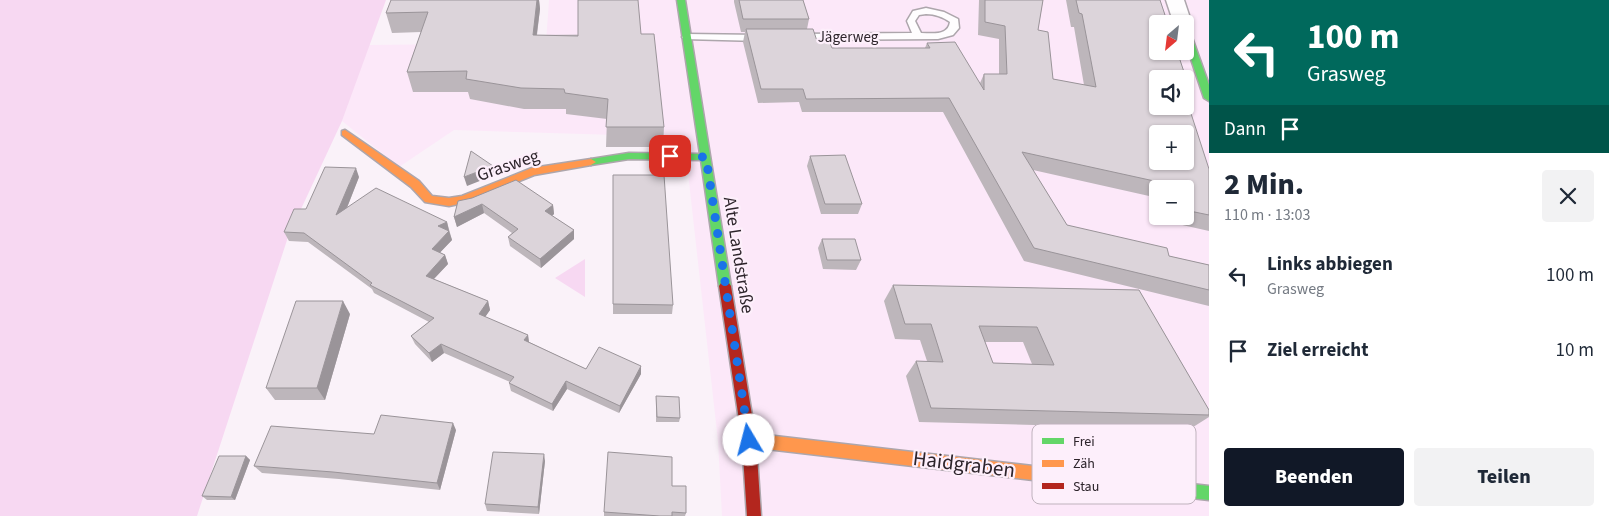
<!DOCTYPE html>
<html lang="de">
<head>
<meta charset="utf-8">
<style>
	body { margin:0; font-family:"Source Sans 3",sans-serif; background:#f2f2f3; color:#1f2937; height:100vh; display:flex; flex-direction:column; font-size:19px; white-space:nowrap }
	* { box-sizing:border-box; margin:0 }
	p { font-size:16px; color:#747a83 }
	.icon { flex:none; width:28px; height:28px; fill:none; stroke:currentColor; stroke-width:2; stroke-linecap:round; stroke-linejoin:round }
	.map { position:relative; flex:1; overflow:hidden }
	.details { display:flex; flex-direction:column; background:#fff; width:400px }
	.details>* { flex:none }
	.guide { background:#00695c; color:#fff; overflow:hidden }
	.needle { width:32px; rotate:208deg }
	.fabs { position:absolute; left:1149px; top:15px; display:grid; gap:10px }
	.fabs a { display:grid; place-items:center; width:45px; height:45px; border-radius:5px; background:#fff; box-shadow:0 1px 4px #0004; font-size:25px }
	.pin { position:absolute; display:grid; place-items:center; width:42px; height:42px; color:#fff; margin:-21px; border-radius:10px; box-shadow:0 2px 8px #0006 }
	.me { position:absolute; width:55px; margin:-28px; rotate:352deg; stroke-linejoin:round; filter:drop-shadow(0 0 4px #0008) }
	.turn { display:flex; align-items:center; gap:18px; height:105px; padding:0 15px; font-size:22px }
	.turn .icon { width:65px; height:65px; stroke-width:2.5 }
	.turn b { display:block; font-size:35px; line-height:42px }
	.then { display:flex; align-items:center; height:48px; padding:0 15px; background:#0003; gap:10px; font-size:19px }
	.round { display:grid; place-items:center; flex:none; width:52px; height:52px; border-radius:5px; background:#f2f2f3 }
	.headline { display:flex; align-items:center; justify-content:space-between; height:85px; padding:0 15px }
	h1 { font-size:30px; font-weight:800; line-height:38px }
	.button { display:flex; gap:10px; margin-top:auto; padding:10px 15px }
	.button a { flex:1; height:58px; border-radius:5px; background:#111827; color:#fff; font-size:20px; font-weight:800; line-height:58px; text-align:center }
	.button a+a { background:#f2f2f3; color:#1f2937 }
	ul { padding:0; list-style:none }
	li { display:flex; align-items:center; gap:15px; height:75px; padding:0 15px }
	li div { flex:1 }
	li b { display:block; font-size:19px }
	li em { font-style:normal }
	main { display:flex; flex:1; min-height:0 }
	.map>svg:first-child { display:block }
</style>
</head>
<body>
<main>
<div class="map">
<svg width="1209" height="516" viewBox="0 0 1209 516">
	<rect width="100%" height="100%" fill="#faf2f9"/>
	<path fill="#fce8f9" fill-rule="evenodd" d="M549,0H1209V516H722L718,441L684,137L454,130L399,167L342,121L369,45L546,43ZM1158,24H1185V51H1158ZM1158,79H1185V106H1158ZM1158,134H1185V161H1158ZM1158,189H1185V216H1158Z"/>
	<path fill="#f7d8f2" d="M0,0H386L342,121L288,237L197,516H0Z
		M585,259V297L555,278Z"/>
	<g fill="none" stroke-linecap="round" stroke-linejoin="round">
		<defs>
			<path id="lane" d="M926,8L944,12L958,19L959,28L953,35L938,39L800,40L795,37L800,34L912,33L907,21L913,11ZM926,14C935,14 943,17 950,22C948,36 933,33 921,33L915,21L919,15Z
				M687,34L760,35L765,38L760,41L684,39L682,37Z"/>
			<path id="street" d="M1166,0H1184L1192,24L1189,28L1185,29V24H1174Z"/>
			<path id="fast" d="M677,0H685L731,286L729,289H721L719,286L701,160L629,159L591,165L586,162L591,159L629,153L700,154Z
				M1185,27L1189,29L1209,85V101L1204,98L1185,41Z
				M1050,468L1209,486V500L1050,482L1045,480L1043,475L1045,470Z"/>
			<path id="slow" d="M345,130L419,181L432,196L449,198L462,196L532,168L591,159L596,162L591,165L534,175L468,202L449,206L425,202L411,187L342,135V131Z
				M749,433L1050,468L1055,470L1057,475L1055,480L1050,482L749,447L744,445L742,440L744,435Z"/>
			<path id="jam" d="M725,281L729,283L731,286L756,440L761,516H747L742,440L719,286L721,283Z"/>
		</defs>
		<use href="#lane" stroke="#ada6ac" stroke-width="3"/>
		<use href="#street" stroke="#ada6ac" stroke-width="3"/>
		<use href="#fast" stroke="#ada6ac" stroke-width="3"/>
		<use href="#slow" stroke="#ada6ac" stroke-width="3"/>
		<use href="#jam" stroke="#ada6ac" stroke-width="3"/>
		<use href="#lane" fill="#fefdfe" fill-rule="evenodd"/>
		<use href="#street" fill="#fefdfe" fill-rule="evenodd"/>
		<use href="#fast" fill="#63d668" fill-rule="evenodd"/>
		<use href="#slow" fill="#ff974d" fill-rule="evenodd"/>
		<use href="#jam" fill="#b3261e" fill-rule="evenodd"/>
	</g>
	<path fill="#bdb6bb" fill-rule="evenodd" d="M391,0H539L540,9L537,35L641,34L664,127L663,147H606L607,119L566,114V109H524L470,99L468,92H413L407,72L421,32L392,33L386,13Z
		M734,0H803L809,19L807,29L817,41L832,48H925L927,43L980,83L984,74H999V39L978,35L979,0H1043L1038,30L1053,79L1084,85L1074,27H1071L1066,0H1160L1185,75L1181,79H1158L1209,169V231L1169,222L1168,216H1185V189H1158V198L1033,170L1067,225L1169,256L1209,265V306L1024,261L943,112H802L799,102L758,103L743,42L745,32H741L734,2Z
		M810,156L862,204L858,214H821L807,166Z
		M613,175L673,305L672,314H613Z
		M359,177L347,208L447,222L452,240L440,252L445,255L448,264L434,279L488,301L490,310L485,317L528,335L529,342L586,369L641,366V374L619,413L567,389L553,411L511,391L509,383L510,382L444,353L432,362L415,344L411,336L429,322L374,293L372,289L308,242L289,241L284,232Z
		M458,201L553,205L554,214L552,216L574,230V239L541,268L510,246L508,237L512,233L484,213L457,227L454,217Z
		M822,239L861,260L856,270L823,269L818,248Z
		M893,285L1139,290L1209,410V417L1190,429L919,422L906,376L916,361H927L920,340L895,339L884,301ZM985,342H1023L1032,364L993,363Z
		M350,314L325,400H275L266,388Z
		M656,396L680,418L679,422H656Z
		M456,430L440,490L339,479L262,473L254,466L374,434Z
		M246,456L250,460L235,500H207L202,496Z
		M545,461L539,514L487,511L485,504Z
		M672,486L686,513L685,516H604V512Z"/>
	<path fill="#9a9499" d="M537,0H539L540,9L534,55L533,35Z
		M493,166L495,175L467,186L464,177Z
		M356,168L359,177L340,225L336,215Z
		M482,204L484,213L457,227L454,217Z
		M553,205L554,214L546,221L545,211Z
		M447,222L449,231L438,226Z
		M574,230V239L541,268L540,259Z
		M449,231L452,240L435,258L432,249Z
		M445,255L448,264L429,284L426,276Z
		M343,301L350,314L325,400L317,388Z
		M488,301L490,310L481,323L479,314Z
		M528,335L529,343L524,340Z
		M441,344L444,353L432,362L429,353Z
		M641,366V374L619,413L620,406Z
		M566,381L567,389L553,411L552,404Z
		M453,423L456,430L440,490L437,483Z
		M544,454L545,461L539,514L538,507Z
		M246,456L250,460L235,500L231,497Z"/>
	<path fill="#dcd4da" stroke="#9a9499" fill-rule="evenodd" d="M391,0H537L533,35L578,36V0H638L641,34H654L664,127H606L608,99L565,93L564,89L521,88L466,79L467,71L407,72L428,12L386,13Z
		M739,0H803L809,19H743Z
		M985,0H1043L1038,30L1048,32L1053,79L1096,87L1082,14L1079,13L1076,0H1160L1168,24H1158V51H1177L1185,75L1178,74L1180,79H1158V106H1185V95L1209,169V215L1185,210V189H1177V186L1022,152L1067,225L1167,248L1169,256L1209,265V290L1034,248L949,98L806,99L803,89H761L746,29H813L817,41H829L832,48H930L927,43L955,42L984,90V74H1007L1005,26L985,22ZM1158,134H1185V161H1158Z
		M471,151L493,166L464,177Z
		M845,155L862,204H825L810,156Z
		M325,167L356,168L336,215L376,188L447,222L438,226L449,231L432,249L445,255L426,276L488,301L479,314L528,335L524,340L586,369L599,347L641,366L620,406L566,381L552,404L509,383L514,377L441,344L429,353L411,336L434,318L370,285L372,283L304,233L284,232L294,209H306Z
		M613,175H664L673,305L613,304Z
		M516,180L553,205L545,211L574,230L540,259L508,237L518,229L482,204L454,217L458,201L472,198Z
		M822,239H855L861,260H827Z
		M893,285L1139,290L1209,410V415L931,408L916,361L943,362L931,324H905ZM979,326L1037,327L1054,365L993,363Z
		M296,301H343L317,388H266Z
		M656,396L679,397L680,418L657,417Z
		M381,415L453,423L437,483L333,472L254,466L271,426L374,434Z
		M493,452L544,454L538,507L485,504Z
		M608,452L672,457V486H686V513L672,512V516H660L604,512Z
		M219,456H246L231,497L202,496Z"/>
	<g fill="none" stroke-linecap="round" stroke-linejoin="round">
		<path stroke="#1a73e8" stroke-width="9" stroke-dasharray="0 16.2" d="M670,156L706,157L749,440"/>
	</g>
	<g text-anchor="middle" stroke-width="4.5" stroke-linejoin="round" paint-order="stroke">
		<g font-size="15" fill="#2d242b" stroke="#fdeffb">
			<text x="848" y="42">Jägerweg</text>
		</g>
		<g font-size="18" fill="#2d242b" stroke="#fdeffb">
			<text transform="translate(508 165) rotate(-19)" y="6">Grasweg</text>
			<text transform="translate(739 255) rotate(81)" y="6">Alte Landstraße</text>
		</g>
		<g font-size="21" fill="#2d242b" stroke="#fdeffb">
			<text transform="translate(964 464) rotate(7)" y="7">Haidgraben</text>
		</g>
	</g>
	<rect x="1032" y="424" width="164" height="80" rx="8" fill="#fdeffb" stroke="#bfb2bd" stroke-width="1"/>
	<rect x="1042" y="438" width="22" height="6" fill="#63d668"/>
	<rect x="1042" y="460" width="22" height="7" fill="#ff974d"/>
	<rect x="1042" y="483" width="22" height="6" fill="#b3261e"/>
	<g font-size="14" fill="#2d242b">
		<text x="1073" y="446">Frei</text>
		<text x="1073" y="468">Zäh</text>
		<text x="1073" y="491">Stau</text>
	</g>
</svg>
<div class="fabs">
<a><svg class="needle" viewBox="-14 -14 28 28"><path d="M0-13l5 13h-10z" fill="#e53935"/><path d="M0 13l5-13h-10z" fill="#747a83"/></svg></a>
<a><svg class="icon" aria-label="sound" viewBox="0 0 24 24"><path d="M4 9h4l5-4v14l-5-4H4zM17 9q2 3 0 6"/></svg></a>
<a>+</a>
<a>−</a>
</div>
<div class="pin" style="left:670px;top:156px;background:#d93025"><svg class="icon" aria-label="arrive" viewBox="0 0 24 24"><path d="M6 21V4h12l-3 4 3 4H6"/></svg></div>
<svg class="me" style="left:749px;top:440px" viewBox="-20 -20 40 40"><circle r="19" fill="#fff"/><path d="M0-13L10 11 0 6-10 11z" fill="#1a73e8"/></svg>
</div>
<section class="details">
<div class="guide">
<div class="turn"><svg class="icon" aria-label="left" viewBox="0 0 24 24"><path d="M17 20v-9H6M10 6l-5 5 5 5"/></svg><div><b>100 m</b>Grasweg</div></div>
<div class="then">Dann<svg class="icon" aria-label="arrive" viewBox="0 0 24 24"><path d="M6 21V4h12l-3 4 3 4H6"/></svg></div>
</div>
<div class="headline"><div><h1>2 Min.</h1><p>110 m · 13:03</p></div><a class="round"><svg class="icon" aria-label="close" viewBox="0 0 24 24"><path d="M6 6l12 12M18 6L6 18"/></svg></a></div>
<ul>
<li><svg class="icon" aria-label="left" viewBox="0 0 24 24"><path d="M17 20v-9H6M10 6l-5 5 5 5"/></svg><div><b>Links abbiegen</b><p>Grasweg</p></div><em>100 m</em></li>
<li><svg class="icon" aria-label="arrive" viewBox="0 0 24 24"><path d="M6 21V4h12l-3 4 3 4H6"/></svg><div><b>Ziel erreicht</b></div><em>10 m</em></li>
</ul>
<div class="button"><a>Beenden</a><a>Teilen</a></div>
</section>
</main>
</body>
</html>
